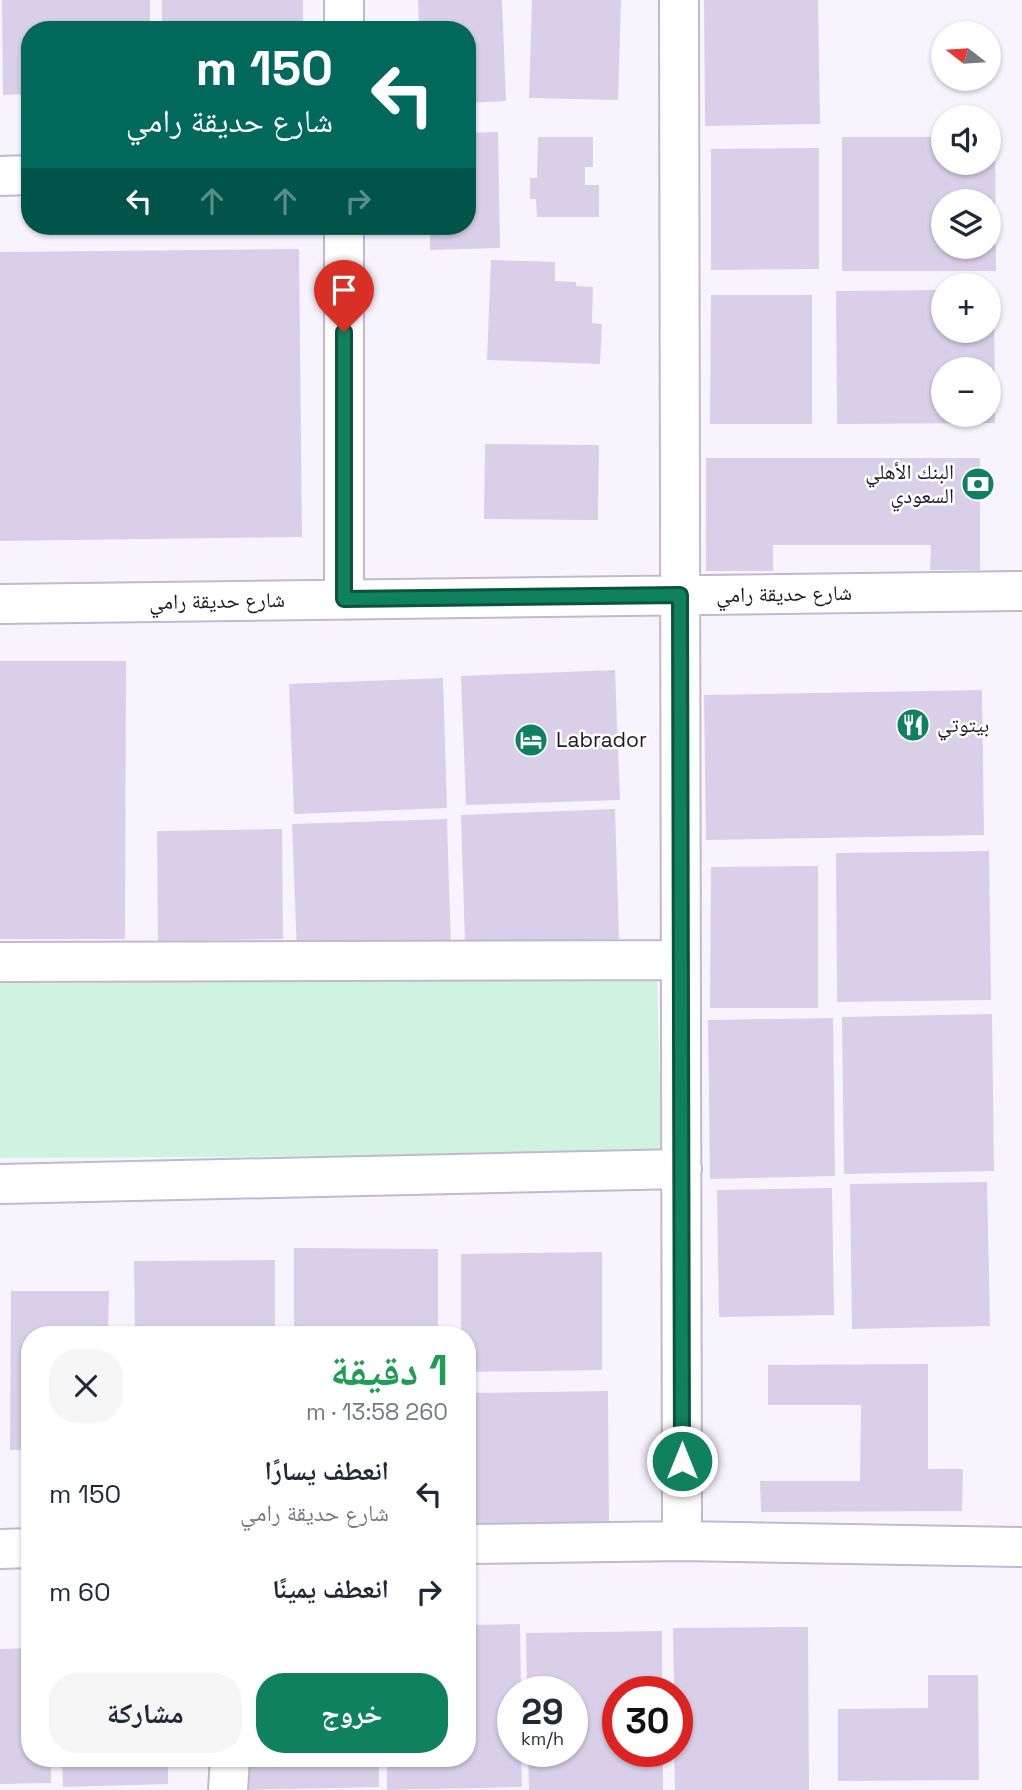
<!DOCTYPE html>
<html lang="ar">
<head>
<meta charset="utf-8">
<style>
	body { margin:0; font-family:"Space Grotesk","Noto Naskh Arabic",sans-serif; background:#f6f6f7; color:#1f2937; direction:rtl; height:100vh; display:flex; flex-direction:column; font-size:26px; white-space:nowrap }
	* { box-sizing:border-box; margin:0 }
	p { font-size:23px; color:#747a83 }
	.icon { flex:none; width:38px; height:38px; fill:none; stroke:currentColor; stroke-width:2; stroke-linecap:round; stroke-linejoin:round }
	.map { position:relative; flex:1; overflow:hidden; direction:ltr }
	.side { position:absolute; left:21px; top:1326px; width:455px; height:441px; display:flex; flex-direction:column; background:#fff; border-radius:28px; box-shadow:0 2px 5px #0004; direction:rtl }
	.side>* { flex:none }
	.guide { position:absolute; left:21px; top:21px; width:455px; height:214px; border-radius:28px; box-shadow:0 2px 5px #0004; direction:rtl; background:#00695c; color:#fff; overflow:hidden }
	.needle { width:46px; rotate:287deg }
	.buttons { position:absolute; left:931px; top:21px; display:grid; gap:14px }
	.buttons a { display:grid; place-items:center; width:70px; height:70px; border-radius:50%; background:#fff; box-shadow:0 2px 5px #0004; font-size:35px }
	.speed { position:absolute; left:497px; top:1676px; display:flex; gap:14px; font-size:35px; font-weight:700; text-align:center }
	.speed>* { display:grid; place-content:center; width:91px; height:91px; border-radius:50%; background:#fff; box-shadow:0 2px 5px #0004; line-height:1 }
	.speed small { font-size:18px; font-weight:400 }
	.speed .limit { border:10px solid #d22; background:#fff; color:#111 }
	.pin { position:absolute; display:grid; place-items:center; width:60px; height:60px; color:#fff; margin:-72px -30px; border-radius:50% 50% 50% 0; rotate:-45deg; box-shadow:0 0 7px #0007 }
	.pin .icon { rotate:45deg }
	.me { position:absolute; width:77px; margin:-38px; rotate:0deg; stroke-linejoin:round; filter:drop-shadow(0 0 5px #0008) }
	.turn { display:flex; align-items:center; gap:24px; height:147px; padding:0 28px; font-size:32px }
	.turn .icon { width:91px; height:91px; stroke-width:2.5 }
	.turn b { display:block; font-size:49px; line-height:60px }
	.lanes { display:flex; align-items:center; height:66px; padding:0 28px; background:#0003; justify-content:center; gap:35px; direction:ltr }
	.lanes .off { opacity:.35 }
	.round { display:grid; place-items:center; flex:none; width:74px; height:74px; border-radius:28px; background:#f6f6f7 }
	.overview { display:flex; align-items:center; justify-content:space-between; height:119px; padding:0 28px }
	h1 { font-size:42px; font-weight:800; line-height:52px; color:#1e9e55 }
	.cta { display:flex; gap:14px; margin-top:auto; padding:14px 28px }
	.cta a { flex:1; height:80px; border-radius:28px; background:#0f815f; color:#fff; font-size:28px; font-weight:800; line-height:80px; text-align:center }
	.cta a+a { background:#f6f6f7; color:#1f2937 }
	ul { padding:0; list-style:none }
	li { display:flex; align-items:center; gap:21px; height:98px; padding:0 28px }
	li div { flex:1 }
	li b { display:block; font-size:26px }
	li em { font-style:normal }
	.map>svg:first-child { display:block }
</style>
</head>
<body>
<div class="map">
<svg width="1022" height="1790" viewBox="0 0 1022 1790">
	<rect width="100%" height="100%" fill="#f8f4ff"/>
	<path fill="#cff3df" d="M657,978L662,1155L0,1158V983Z"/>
	<path fill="#d9cfe8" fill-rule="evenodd" d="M2,0H150V30H30V94L3,95Z
		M162,0H303V30H162Z
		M418,0H502L506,101L467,103V30H419Z
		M532,0H621L618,100L529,98Z
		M704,0H818L820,124L705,126Z
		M498,132L500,248L430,250V226H467V133Z
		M989,136H995L996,271H842V137H943V163H989ZM943,201H989V247H943Z
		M538,137H593V167H585V185H599V217H537L536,199H530V178H537Z
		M819,148V269L711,270V149Z
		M299,249L302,537L0,541V252Z
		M491,260L555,262V281L576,282V286L593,287L592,323L602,324L600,364L487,360Z
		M989,289H994L995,423L837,424L836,291L943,290V331H989ZM943,369H989V415H943Z
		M711,295H812V424H710Z
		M485,444L599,445L598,520L484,519Z
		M706,458H980V570H930L931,545H773V571H706Z
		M0,661H126L125,939H0Z
		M615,670L620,800L466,805L461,676Z
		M443,678L447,808L294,814L289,684Z
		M982,690L984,835L706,840L704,695Z
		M615,809L619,939L465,945L461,815Z
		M447,819L451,949L297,955L292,824Z
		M282,829L283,939L158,941L157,831Z
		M989,851L991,1000L837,1002L836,853Z
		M818,866V1008H710L711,867Z
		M992,1014L994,1171L844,1174L842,1017Z
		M833,1018L835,1176L710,1179L708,1020Z
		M987,1182L990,1326L852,1329L850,1184Z
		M832,1188L834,1315L719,1317L717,1190Z
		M294,1248L438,1249V1335H294Z
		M602,1252V1370L467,1372V1335H461V1254Z
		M275,1260V1335H135L134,1261Z
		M11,1291H109L108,1335H30V1450H10Z
		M928,1364V1469H963L962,1511L761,1512L760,1481H860L861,1405H768V1365Z
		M608,1391L609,1523L467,1524V1393Z
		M520,1624L521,1692H513V1752H521L522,1787L387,1790V1759H467V1625Z
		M808,1627L809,1790H675L674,1752H677V1692H674L673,1628Z
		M662,1631V1692H618V1752H663V1790H529L528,1752H572V1692H527L526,1633Z
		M30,1648V1759H51V1783L0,1784V1649Z
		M928,1675H978L979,1780L838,1781V1709L928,1708Z
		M62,1759H168V1784L63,1787Z
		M244,1759H379V1787L245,1790Z"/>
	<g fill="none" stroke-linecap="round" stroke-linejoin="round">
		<defs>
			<path id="minor" d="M679,0L682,1541
				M344,30V0
				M0,176L30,175
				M344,599V226
				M0,604L1022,591
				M0,962L681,960
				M0,1184L682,1169
				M467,1544L682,1541L1022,1547
				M0,1549L30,1548
				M228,1790L230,1759"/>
		</defs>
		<use href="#minor" stroke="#c1b8d1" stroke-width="42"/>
		<use href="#minor" stroke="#fff" stroke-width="38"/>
	</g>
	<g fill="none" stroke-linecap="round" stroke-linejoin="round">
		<defs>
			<path id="route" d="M344,332V599L680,595L682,1461"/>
		</defs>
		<use href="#route" stroke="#0a543e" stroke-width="18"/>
		<use href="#route" stroke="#0f815f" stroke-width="12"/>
	</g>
	<defs>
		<symbol id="bank-disc" viewBox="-11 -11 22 22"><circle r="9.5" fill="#0f815f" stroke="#fff"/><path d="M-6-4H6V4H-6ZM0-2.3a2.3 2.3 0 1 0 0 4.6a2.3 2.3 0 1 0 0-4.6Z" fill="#fff"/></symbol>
		<symbol id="restaurant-disc" viewBox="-11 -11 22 22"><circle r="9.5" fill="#0f815f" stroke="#fff"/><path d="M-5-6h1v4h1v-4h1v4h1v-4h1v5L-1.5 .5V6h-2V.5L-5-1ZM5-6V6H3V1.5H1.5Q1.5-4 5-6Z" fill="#fff"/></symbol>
		<symbol id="hotel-disc" viewBox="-11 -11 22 22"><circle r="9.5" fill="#0f815f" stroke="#fff"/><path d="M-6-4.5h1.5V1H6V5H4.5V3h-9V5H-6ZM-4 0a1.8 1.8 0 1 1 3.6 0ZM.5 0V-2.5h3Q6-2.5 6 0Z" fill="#fff"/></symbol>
	</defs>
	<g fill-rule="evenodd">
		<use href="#bank-disc" x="959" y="465" width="38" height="38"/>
		<use href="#restaurant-disc" x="894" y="706" width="38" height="38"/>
		<use href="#hotel-disc" x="512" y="721" width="38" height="38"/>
	</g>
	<g text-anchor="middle" stroke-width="5" stroke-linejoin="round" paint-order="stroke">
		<g font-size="21" fill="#1b1821" stroke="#fff" text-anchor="start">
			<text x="954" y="479" text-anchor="end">البنك الأهلي<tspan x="954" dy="24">السعودي</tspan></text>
			<text x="937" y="732">بيتوتي</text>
			<text x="556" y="747">Labrador</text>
		</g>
		<g font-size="21" fill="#1b1821" stroke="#fff">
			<text transform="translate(784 594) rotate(-1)" y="7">شارع حديقة رامي</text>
			<text transform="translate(217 601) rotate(-1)" y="7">شارع حديقة رامي</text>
		</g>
	</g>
</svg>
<div class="buttons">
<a><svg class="needle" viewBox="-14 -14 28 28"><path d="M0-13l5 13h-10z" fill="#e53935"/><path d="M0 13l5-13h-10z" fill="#747a83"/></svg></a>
<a><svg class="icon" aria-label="sound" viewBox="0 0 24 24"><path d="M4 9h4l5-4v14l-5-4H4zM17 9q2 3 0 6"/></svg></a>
<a><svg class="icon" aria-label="layers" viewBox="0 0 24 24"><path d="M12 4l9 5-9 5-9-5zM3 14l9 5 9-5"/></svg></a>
<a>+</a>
<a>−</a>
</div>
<div class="speed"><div>29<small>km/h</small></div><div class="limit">30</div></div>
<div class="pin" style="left:344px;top:332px;background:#d93025"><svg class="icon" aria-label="arrive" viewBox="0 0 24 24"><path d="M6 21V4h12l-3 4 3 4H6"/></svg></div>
<svg class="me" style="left:682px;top:1461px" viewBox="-20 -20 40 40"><circle r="17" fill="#0f815f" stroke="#fff" stroke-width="3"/><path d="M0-11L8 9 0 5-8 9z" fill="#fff"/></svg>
<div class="guide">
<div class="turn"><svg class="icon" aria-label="left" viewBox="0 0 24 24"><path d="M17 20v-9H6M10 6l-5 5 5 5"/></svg><div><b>150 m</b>شارع حديقة رامي</div></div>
<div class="lanes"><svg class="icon" aria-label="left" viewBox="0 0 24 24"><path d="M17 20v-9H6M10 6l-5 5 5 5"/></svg><svg class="icon off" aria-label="ahead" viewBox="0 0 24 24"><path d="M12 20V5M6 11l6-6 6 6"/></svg><svg class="icon off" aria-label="ahead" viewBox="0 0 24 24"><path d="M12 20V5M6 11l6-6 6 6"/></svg><svg class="icon off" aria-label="right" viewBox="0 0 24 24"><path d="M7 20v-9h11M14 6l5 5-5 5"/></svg></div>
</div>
<section class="side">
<div class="overview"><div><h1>1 دقيقة</h1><p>260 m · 13:58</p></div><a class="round"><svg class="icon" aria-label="close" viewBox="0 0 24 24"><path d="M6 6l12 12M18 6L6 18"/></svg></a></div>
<ul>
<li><svg class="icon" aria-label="left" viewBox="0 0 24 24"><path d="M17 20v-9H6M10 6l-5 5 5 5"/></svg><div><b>انعطف يسارًا</b><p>شارع حديقة رامي</p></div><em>150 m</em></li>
<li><svg class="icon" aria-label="right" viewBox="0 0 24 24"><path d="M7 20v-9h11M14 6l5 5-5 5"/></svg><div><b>انعطف يمينًا</b></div><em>60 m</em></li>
</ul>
<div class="cta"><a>خروج</a><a>مشاركة</a></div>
</section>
</div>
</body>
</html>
